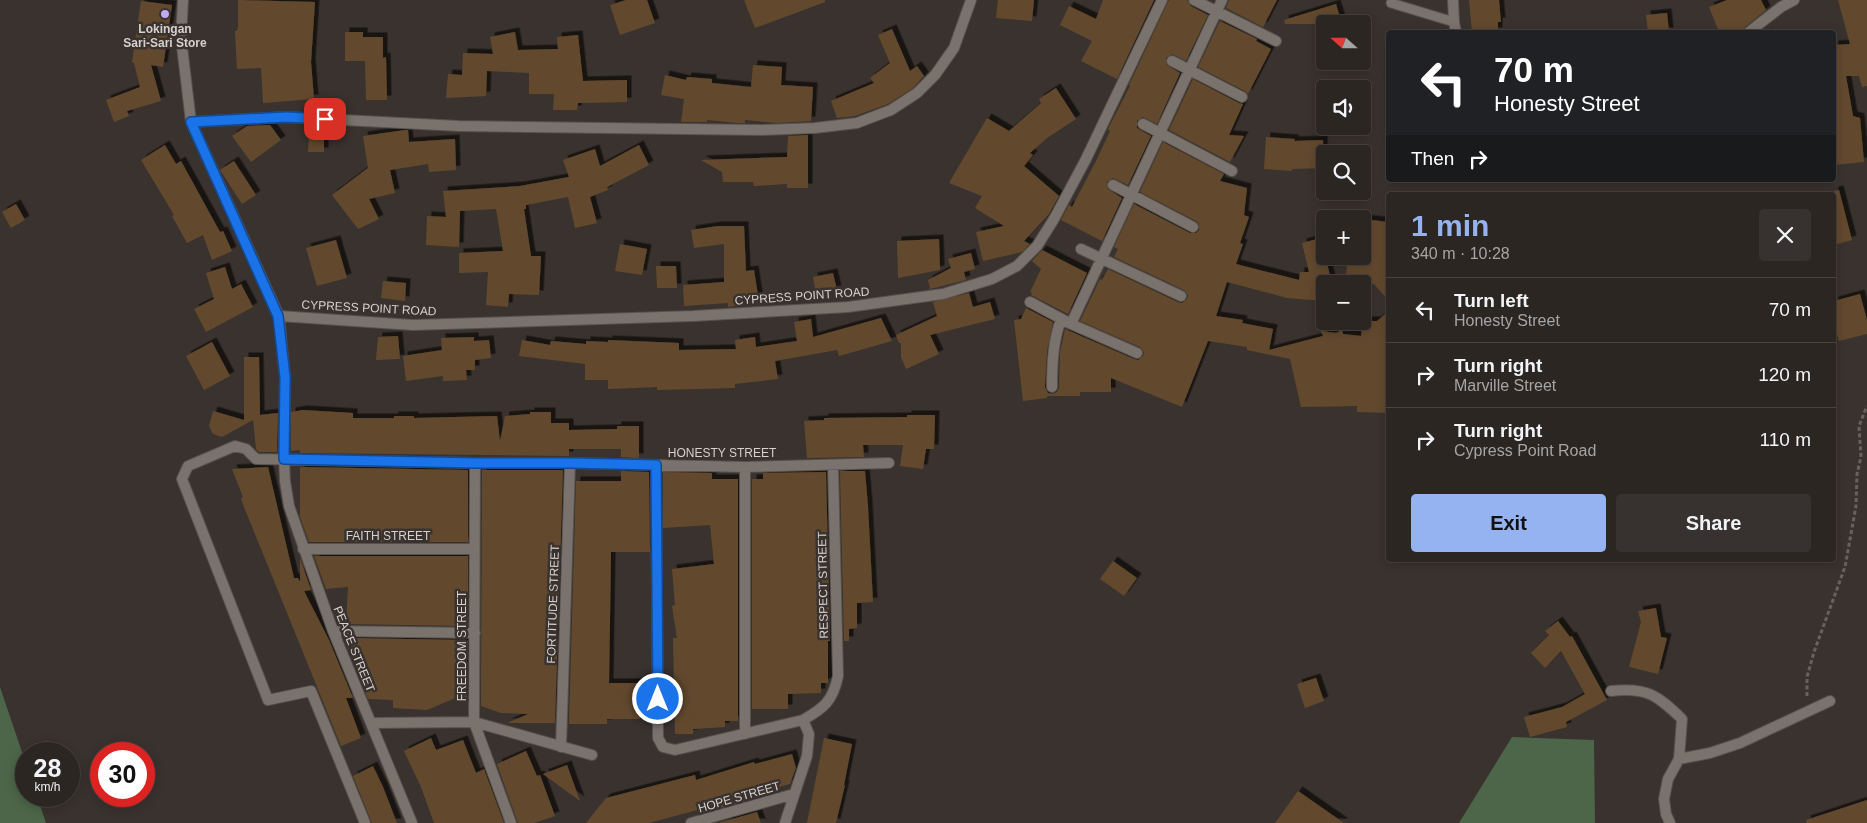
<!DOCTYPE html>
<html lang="en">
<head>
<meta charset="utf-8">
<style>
	body { margin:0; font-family:Helvetica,sans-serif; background:#37322f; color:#f1f3f6; height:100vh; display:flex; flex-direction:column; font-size:19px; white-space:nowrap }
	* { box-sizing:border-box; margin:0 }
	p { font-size:16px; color:#a6a5a5 }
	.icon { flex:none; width:28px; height:28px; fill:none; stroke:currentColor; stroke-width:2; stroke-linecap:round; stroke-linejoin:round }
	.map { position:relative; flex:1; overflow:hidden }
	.details { position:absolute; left:1386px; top:192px; width:450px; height:370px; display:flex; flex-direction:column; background:#2b2622; border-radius:5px; box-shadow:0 2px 12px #0003,0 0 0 1px #474340 }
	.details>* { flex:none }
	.guide { position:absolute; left:1386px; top:30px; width:450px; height:152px; border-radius:5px; box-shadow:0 2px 12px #0003,0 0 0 1px #474340; background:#202124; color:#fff; overflow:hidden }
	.needle { width:32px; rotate:291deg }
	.controls { position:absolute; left:1316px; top:15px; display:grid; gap:10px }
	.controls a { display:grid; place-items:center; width:55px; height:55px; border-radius:5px; background:#2b2622; box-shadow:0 2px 12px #0003,0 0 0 1px #474340; font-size:25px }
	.speed { position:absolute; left:15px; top:742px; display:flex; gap:10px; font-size:25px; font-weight:700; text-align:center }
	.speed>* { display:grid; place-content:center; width:65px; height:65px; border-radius:50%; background:#2b2622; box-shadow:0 2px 12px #0003,0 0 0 1px #474340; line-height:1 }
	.speed small { font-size:12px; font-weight:400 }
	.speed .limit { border:8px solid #d22; background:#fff; color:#111 }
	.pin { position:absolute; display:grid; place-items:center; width:42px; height:42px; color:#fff; margin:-21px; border-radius:10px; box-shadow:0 2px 8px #0006 }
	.me { position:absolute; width:55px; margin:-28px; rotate:0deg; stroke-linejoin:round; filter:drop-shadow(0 0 4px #0008) }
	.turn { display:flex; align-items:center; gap:18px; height:105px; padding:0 25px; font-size:22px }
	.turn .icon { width:65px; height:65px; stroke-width:2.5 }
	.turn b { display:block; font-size:35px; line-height:42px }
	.then { display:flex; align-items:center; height:48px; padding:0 25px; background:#0003; gap:10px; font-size:19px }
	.round { display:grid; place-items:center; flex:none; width:52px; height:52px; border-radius:5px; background:#37322f }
	.overview { display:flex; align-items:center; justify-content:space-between; height:85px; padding:0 25px }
	h1 { font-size:30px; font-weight:700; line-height:38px; color:#95b2f1 }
	.button { display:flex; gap:10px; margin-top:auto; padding:10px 25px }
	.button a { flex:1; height:58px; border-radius:5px; background:#95b2f1; color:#111; font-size:20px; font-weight:700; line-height:58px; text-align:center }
	.button a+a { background:#37322f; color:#f1f3f6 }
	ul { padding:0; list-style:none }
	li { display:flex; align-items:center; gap:15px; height:65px; padding:0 25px; border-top:1px solid #474340 }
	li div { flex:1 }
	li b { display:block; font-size:19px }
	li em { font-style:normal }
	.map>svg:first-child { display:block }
</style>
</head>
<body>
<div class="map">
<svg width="1867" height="823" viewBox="0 0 1867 823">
	<defs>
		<filter id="shadow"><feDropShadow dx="4.5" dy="-4.5" stdDeviation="0" flood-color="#0009"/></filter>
	</defs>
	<rect width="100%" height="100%" fill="#39322e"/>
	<path fill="#4d6548" d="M0,687L26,764V796H37L46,823H0Z
		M1512,737L1594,740L1595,823H1459Z"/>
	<path fill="#624a2d" filter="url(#shadow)" d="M238,0L315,2L311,62L314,99L263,103L261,68L237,69L235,31H237L238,27Z
		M626,0H647L655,23L620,35L610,5Z
		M744,0H825V2L755,28Z
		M998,0H1034L1032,21L996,18Z
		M1103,0H1154L1117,79L1081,61L1092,41L1060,25L1069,6L1096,19Z
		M1169,0H1187L1191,6L1208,15L1186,61L1172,54L1166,58L1167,65L1180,73L1157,124L1143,117L1137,121V128L1151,136L1128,185L1113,178L1107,182L1108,189L1122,198L1102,241L1061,220L1069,205L1072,207L1096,161L1110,131L1108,129L1130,86L1129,85Z
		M1229,0H1277L1263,27L1226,8Z
		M1469,0H1499L1501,22H1498V32H1472Z
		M1727,0H1761L1766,10L1745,27L1742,32H1719L1709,7Z
		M1838,0H1867V86L1862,87L1859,76H1846L1853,116L1860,118L1864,162L1834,165V45L1850,44Z
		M141,1L172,5L163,67L151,65L161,101L127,111L129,116L114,122L106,100L140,87L134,63L132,62Z
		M1336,4L1342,24H1285L1284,20Z
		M1667,13L1669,32H1648L1646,15Z
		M1220,21L1257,39L1256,41L1271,49L1248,94L1245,91L1198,67Z
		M892,29L910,71L917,66L924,76L913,88L888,104L855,116L837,118L831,101L874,83L870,78L890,63L878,35Z
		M345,32H363V37H383V58L386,57L387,100H366L365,61H345Z
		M515,32L518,50L558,49L557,37L578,35L583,81L627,80V102L578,103L577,110H553L554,94H529V73L487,71L486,96L446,98L448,74L462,75L463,53L493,54L490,37Z
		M753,65L782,67L781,85L813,87L811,121L777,123L745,120V123H738L707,120V122H681L684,99L661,95L665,75L686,80L687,77L712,79V83L751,87Z
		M1193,79L1239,103L1243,104L1229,135L1244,136L1230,162L1169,130Z
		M1056,88L1076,119L1047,138L1030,153L1033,155L1024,166L1059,196L1049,214L1024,241L1030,244L1022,252L983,261L976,232L1004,226L975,208L982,196L949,183L987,118L1009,131L1041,103L1039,99Z
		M270,125L281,140L251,162L232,136L247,126Z
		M405,130H408L409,142L455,139L456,170L429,172L428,164L390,170L395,193L369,199L379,219L358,229L332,195L368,168L363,136Z
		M309,132L324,133V152H308Z
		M808,135V188H787V184L754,186L753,182H723L722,172L701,160L787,157L788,136Z
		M1266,137L1295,139L1294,141L1323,140L1324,168L1292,169V171L1264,169Z
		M1163,142L1224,174L1220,181L1247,188L1244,215L1249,217L1240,243L1243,244L1236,264L1299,280L1300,272H1309L1302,243L1321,238L1332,284H1325V301L1287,298L1227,282L1216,316L1243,320L1242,323L1273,329L1269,350L1323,336L1321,331L1336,333L1342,330L1343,334L1361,336L1363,321H1377L1389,311V413L1357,412V406L1301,407L1290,359L1247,350V347L1208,341L1182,407L1111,378V392H1080V396H1047V398L1023,401L1014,320L1021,319L1026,308L1053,322L1047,352L1045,387L1048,393L1052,394L1056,393L1059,388L1060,353L1065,329L1134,359L1138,360L1143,356L1144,352L1140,347L1080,321L1100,279L1102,280L1108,269L1178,302L1182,303L1187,299L1188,295L1184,290L1114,257L1118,249L1114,247L1134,204L1190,233H1196L1199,230V224L1196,221L1140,192Z
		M165,145L176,164L181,161L220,232L223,231L232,251L212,260L203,235L187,243L172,216L174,215L141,160Z
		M639,145L649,165L607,187L608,190L590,197L597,223L575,228L568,197L526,205V209H524L531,256H541L539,295L509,294L508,307L486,305L488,272L459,273V253L503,251L496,209L460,211L459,247L426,245L427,216L446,217L443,191L520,186L569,177L563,160L595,149L600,166Z
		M234,161L256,195L242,204L220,170Z
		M1839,190L1852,240L1834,245V191Z
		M16,204L25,220L11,228L2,212Z
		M1362,219L1389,222V301L1374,284H1345L1348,257L1362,258Z
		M718,226H744L746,271L754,270L759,302L728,307V303L684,306L683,285L724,282V244L694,248L691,230Z
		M939,239L940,270L898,278L897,241Z
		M336,240L347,278L317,286L306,248Z
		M620,244L647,249L642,275L615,271Z
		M1042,250L1087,273L1068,314L1031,295L1032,293L1030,292L1041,269L1032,261Z
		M971,253L975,269L964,272L966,280L930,289L928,280L951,268L948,259Z
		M656,266H676L677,288H657Z
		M225,267L232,289L241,284L253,307L206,332L194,309L214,299L206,273Z
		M833,273L837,290L816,294L813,277Z
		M383,281L406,283L405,301L381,298Z
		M969,293L973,307L990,302L995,319L930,335L939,354L906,369L901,357V343H899L896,335L937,316L933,302Z
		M1860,294L1867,320V334L1839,341L1834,323V301Z
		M881,318L892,341L839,356L837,350L775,361L778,379L735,384V388L657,390V387L608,389V380H585V364L519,356L522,340L550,345L551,341L586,344V341L608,342V340L679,343V350L736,349L735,340L755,337L756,347L797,341L794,322L811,319L813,337Z
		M398,336L400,359L376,360L378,337Z
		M474,337V341L489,340L491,358L475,360V370H466L467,380L443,381V376L406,381L403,356L442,350L441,338Z
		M212,342L230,376L204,390L186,356Z
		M244,357H259L260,415L278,413L277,452H259L256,449L253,420L222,437L213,434L209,426L213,411L244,420Z
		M303,410L353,413V418H394V416H414V418L497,416L500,441L505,416L530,414V412H551V423H569V430L617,429V426H639V458L621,457V449H569V456L300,453V450L291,451V412Z
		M907,415H935L934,449H926L923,469L900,466L903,445H863L864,457L807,458L804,421L824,420V418L907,417Z
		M268,467L294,578H298L300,582V558L311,590L304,591L329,640L353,698H346L361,738L341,746L244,507L241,498L243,497L232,469Z
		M300,467L468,470V542H309L300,517Z
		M482,470H563L555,723H507L528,714L501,713L481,706Z
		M621,471L649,472L650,552H611L609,683H641L640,719H607V724H569L576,481H621Z
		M840,471H865L868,506L873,602L857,603V628L849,629V641H844Z
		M663,472L712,473V479H738V721H725V727L693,729V734H675L673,638H677L672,606L675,605L672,569L714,564L710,525L663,528Z
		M826,472L830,641H828V683H821V693L788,694V709H752V479H763V473Z
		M314,556H468V626L346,624L348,587L326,589Z
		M1113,561L1137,578L1124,596L1100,579Z
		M1656,608L1661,637L1667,638L1658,674L1629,667L1641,622L1638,611Z
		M1558,621L1570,637L1572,636L1607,700L1566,722L1567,727L1530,737L1524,717L1562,707L1585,694L1561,651L1545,668L1531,653L1549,635L1545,631Z
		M346,638L467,640V701L462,700L460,696L427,710L393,708V700L368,699L346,643Z
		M1316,678L1324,701L1305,708L1297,684Z
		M431,738L436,750L463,740L476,773L484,769L504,823H434L421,787L404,751Z
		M824,738L852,744L844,785H845L836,823H807Z
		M526,751L537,776L540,775L555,816L534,823H518L497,764Z
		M792,754L796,768L790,784L751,794L752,799L713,810L712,806L649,823H586L606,798L695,775L696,780L754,762L755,764Z
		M567,765L580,801L543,774Z
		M373,766L383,787L397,823H372L353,776Z
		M1298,791L1344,823H1275Z
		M1867,800V823H1807L1806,820Z
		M757,812L761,823H718Z"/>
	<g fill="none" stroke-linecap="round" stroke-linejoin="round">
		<defs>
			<path id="service" d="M1391,3L1454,22"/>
			<path id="minor" d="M183,0L181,38L191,122L279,316L285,377L284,459L285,481L289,506L333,631L412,823
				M1194,0L1276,41
				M1453,0L1454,22L1456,32
				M1749,32L1781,7L1794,0
				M1172,61L1242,97
				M191,122L286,117L459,126L762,130L815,128L857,123L891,110L917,93L935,75L954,48L971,0
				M1143,124L1232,171
				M1113,185L1193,227
				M1081,249L1181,296
				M1030,302L1071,324L1137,353
				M279,316L413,325L693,316L848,307L943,294L992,279L1017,266L1037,246L1054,219L1086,159L1162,0
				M1071,324L1222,0
				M1052,387C1052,363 1053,342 1061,319
				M475,463L474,722L511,823
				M656,465L658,738L663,747L675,750L803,720C824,708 833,701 838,676L833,465
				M745,467V734
				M303,549H474
				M333,631L475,633
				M1611,691C1647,687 1657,695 1682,719L1679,759L1668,779L1664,799L1666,814L1670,823
				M371,723L474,722L592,755
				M561,747L570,463
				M1679,759L1710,753L1740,743L1830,701
				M365,823L311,691L268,700L182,479L188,466L235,446L246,449L256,459L475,463H570L745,467L889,463
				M691,823L794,794
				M785,823L807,756L809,734L803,720"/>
		</defs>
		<use href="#service" stroke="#56514d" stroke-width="11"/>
		<use href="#minor" stroke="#56514d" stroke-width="12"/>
		<path stroke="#68625e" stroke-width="3" stroke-dasharray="4 2.5" stroke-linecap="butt" d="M1807,696V677L1814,652L1845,567L1856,506L1857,474L1861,457L1859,426L1867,406"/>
		<use href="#service" stroke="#79726d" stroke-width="9"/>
		<use href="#minor" stroke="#79726d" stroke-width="10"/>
	</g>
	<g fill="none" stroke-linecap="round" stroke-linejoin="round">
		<defs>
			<path id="route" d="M325,119L286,117L191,122L278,316L285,377L284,459L475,463H570L656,465L658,699"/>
		</defs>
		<use href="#route" stroke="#114b97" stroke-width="12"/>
		<use href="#route" stroke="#1a73e8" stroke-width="9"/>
	</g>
	<circle fill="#bea9f5" stroke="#39322e" stroke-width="2" cx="165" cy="14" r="5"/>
	<g text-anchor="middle" stroke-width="5" stroke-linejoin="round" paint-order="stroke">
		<g font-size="12" font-weight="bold" fill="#d5d1ce" stroke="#39322e">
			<text x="165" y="33">Lokingan<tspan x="165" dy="14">Sari-Sari Store</tspan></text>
		</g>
		<g font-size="12" fill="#d5d1ce" stroke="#39322e">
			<text transform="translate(802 296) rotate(-4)" y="4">CYPRESS POINT ROAD</text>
			<text transform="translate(369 308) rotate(3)" y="4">CYPRESS POINT ROAD</text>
			<text x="722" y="457">HONESTY STREET</text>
			<text x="388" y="540">FAITH STREET</text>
			<text transform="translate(823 585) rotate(-91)" y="4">RESPECT STREET</text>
			<text transform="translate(553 604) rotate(-88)" y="4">FORTITUDE STREET</text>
			<text transform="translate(462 646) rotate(-90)" y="4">FREEDOM STREET</text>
			<text transform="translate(354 649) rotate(68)" y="4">PEACE STREET</text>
			<text transform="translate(739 797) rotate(-16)" y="4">HOPE STREET</text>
		</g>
	</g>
</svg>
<div class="controls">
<a><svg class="needle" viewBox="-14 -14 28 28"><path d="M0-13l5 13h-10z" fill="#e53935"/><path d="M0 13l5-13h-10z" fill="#a6a5a5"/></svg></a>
<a><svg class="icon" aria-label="sound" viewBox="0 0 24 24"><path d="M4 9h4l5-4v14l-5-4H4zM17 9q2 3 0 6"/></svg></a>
<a><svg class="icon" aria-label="search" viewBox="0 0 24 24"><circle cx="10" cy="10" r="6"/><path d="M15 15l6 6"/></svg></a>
<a>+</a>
<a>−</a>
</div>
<div class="speed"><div>28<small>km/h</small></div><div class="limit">30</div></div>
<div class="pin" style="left:325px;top:119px;background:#d93025"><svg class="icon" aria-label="arrive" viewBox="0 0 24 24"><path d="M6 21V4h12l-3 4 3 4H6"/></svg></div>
<svg class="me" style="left:658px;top:699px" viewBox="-20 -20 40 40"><circle r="17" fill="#1a73e8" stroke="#fff" stroke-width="3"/><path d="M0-11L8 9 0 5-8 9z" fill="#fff"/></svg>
<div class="guide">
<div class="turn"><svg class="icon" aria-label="left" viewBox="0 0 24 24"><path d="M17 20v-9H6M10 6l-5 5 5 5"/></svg><div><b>70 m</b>Honesty Street</div></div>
<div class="then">Then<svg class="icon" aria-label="right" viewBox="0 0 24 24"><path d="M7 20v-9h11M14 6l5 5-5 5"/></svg></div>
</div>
<section class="details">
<div class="overview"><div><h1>1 min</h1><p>340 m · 10:28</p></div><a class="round"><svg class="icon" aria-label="close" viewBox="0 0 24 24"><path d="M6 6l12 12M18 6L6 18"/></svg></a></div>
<ul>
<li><svg class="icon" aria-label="left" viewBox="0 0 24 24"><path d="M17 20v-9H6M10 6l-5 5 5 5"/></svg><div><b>Turn left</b><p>Honesty Street</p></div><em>70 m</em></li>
<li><svg class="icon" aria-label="right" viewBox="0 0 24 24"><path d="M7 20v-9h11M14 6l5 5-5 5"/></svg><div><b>Turn right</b><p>Marville Street</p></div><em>120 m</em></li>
<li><svg class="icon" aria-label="right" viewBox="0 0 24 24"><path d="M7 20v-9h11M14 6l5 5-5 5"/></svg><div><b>Turn right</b><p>Cypress Point Road</p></div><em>110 m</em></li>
</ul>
<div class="button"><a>Exit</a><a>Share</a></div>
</section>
</div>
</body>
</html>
